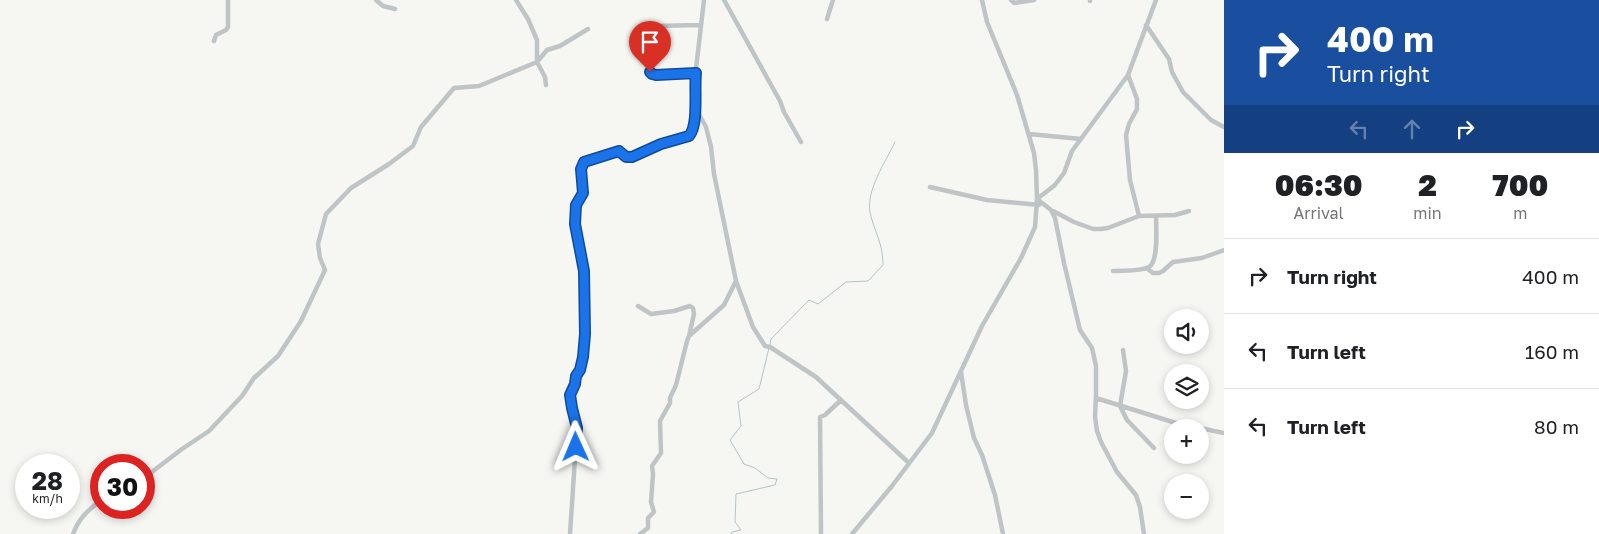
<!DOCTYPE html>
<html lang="en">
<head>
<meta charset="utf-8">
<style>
	body { margin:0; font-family:"Golos Text",sans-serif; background:#f2f2f2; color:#202124; height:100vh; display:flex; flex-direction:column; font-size:19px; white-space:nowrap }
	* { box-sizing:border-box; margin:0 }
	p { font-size:16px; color:#757577 }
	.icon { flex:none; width:28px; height:28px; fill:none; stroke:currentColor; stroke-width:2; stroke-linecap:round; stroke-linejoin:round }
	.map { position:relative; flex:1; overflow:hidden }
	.drawer { display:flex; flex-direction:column; background:#fff; width:375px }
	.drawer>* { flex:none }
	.banner { background:#1a4fa0; color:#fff; overflow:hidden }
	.tools { position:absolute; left:1164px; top:309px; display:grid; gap:10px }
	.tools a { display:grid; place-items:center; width:45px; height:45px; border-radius:50%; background:#fff; box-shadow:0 2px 8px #0003; font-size:25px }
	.speed { position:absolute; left:15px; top:454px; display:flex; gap:10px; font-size:25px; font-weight:700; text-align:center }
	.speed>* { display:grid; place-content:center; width:65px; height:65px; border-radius:50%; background:#fff; box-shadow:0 2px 8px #0003; line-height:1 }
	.speed small { font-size:12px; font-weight:400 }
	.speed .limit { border:8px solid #d22; background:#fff; color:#111 }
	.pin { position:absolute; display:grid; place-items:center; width:42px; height:42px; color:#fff; margin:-51px -21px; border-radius:50% 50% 50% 0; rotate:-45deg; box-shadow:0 0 5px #0007 }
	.pin .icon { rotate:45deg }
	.me { position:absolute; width:55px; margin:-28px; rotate:359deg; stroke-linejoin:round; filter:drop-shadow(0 0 4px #0008) }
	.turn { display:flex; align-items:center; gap:18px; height:105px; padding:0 20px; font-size:22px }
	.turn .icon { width:65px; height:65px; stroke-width:2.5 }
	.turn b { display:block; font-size:35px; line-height:42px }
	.lanes { display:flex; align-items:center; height:48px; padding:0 20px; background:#0003; justify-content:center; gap:25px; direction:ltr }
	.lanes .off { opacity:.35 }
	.eta { display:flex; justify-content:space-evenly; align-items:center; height:85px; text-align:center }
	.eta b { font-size:30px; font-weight:800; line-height:35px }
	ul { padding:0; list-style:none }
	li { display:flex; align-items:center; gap:15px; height:75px; padding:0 20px; border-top:1px solid #e0e0e0 }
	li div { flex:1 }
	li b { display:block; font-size:19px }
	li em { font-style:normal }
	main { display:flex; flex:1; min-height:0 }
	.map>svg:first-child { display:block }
</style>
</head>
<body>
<main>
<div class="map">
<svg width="1224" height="534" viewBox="0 0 1224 534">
	<rect width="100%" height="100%" fill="#f6f6f3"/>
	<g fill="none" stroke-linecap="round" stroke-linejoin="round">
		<path stroke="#b4c4c6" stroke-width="1" d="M770,345L771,339L809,300L818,304L846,282L868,281L883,265C883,242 874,232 870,212C866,190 886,161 895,142
			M731,534L732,532L741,530L735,522L736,494L775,485L777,479L768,478L755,468L744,464L730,440L741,426L738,402L759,389L769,348"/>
		<path stroke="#bfc4c7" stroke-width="4.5" d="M376,0L383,6L395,9
			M516,0L528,19L537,40V62L545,77L546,85
			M704,0L694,86V103L696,109L706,127L711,147L714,174L736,281L753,327L765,346L770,347L816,377L909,463
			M724,0L780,101L784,112L801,142
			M1011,0L1014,3L1034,0
			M1090,0V1
			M827,19L833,0
			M1146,25L1169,59L1172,72L1183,92L1211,120L1224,127
			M214,41L216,35L226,30L228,27V0
			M696,73L652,74C650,69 651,64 651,58C649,43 639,40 655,26L701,25
			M1128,75L1137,99V109L1129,124L1126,135L1130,180L1139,216
			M1029,134L1081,139
			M930,187L987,200L1039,205
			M1037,199L1051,210L1055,218L1064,263L1080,330L1092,348L1096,366V393L1095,417L1097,431L1101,442L1117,472L1136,495L1140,507L1144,534
			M1037,199L1055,185L1064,173L1072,151L1128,75L1156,0
			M1053,211L1074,222L1093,229H1101L1108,228L1139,216L1175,215L1189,211
			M1147,268L1149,270L1153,273H1159L1163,271L1173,262L1202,258L1224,250
			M1113,271C1124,270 1139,272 1149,267C1159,261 1156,227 1156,216
			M638,306L651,314L674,311L690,306L693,308L694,314L689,336
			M1123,350L1126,371L1120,406L1127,420L1154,448
			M961,372L966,405L974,438L982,455L995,495L1003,534
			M1096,398L1179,424L1198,428
			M1200,428L1224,433
			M144,478L182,449L209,431L242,396L254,378L278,356L301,321L325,270L320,258L318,244L326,214L351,188L389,164L413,146L421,127L454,88L479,86L537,62L547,50L560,46L588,29
			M73,534C78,520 88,509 101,501
			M570,534L577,428L572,408L570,395L580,370L583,357L585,334L584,271L575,224L576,205L583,193L581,169L584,161L619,151L626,157H631L661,145L689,136L692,131L696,109
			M640,534L648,528V518L654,512L651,502L653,474L652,466L661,453L660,421L670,403V398L676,385L687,341L689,336L724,305L736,281
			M821,534L820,417L825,415L840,401
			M852,534L892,486L932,433L982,326L1021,258L1035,227L1037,199L1036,170L1034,153L1017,95L987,22L982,0"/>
	</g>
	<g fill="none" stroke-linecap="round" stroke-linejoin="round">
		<defs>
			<path id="route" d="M576,447L577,428L572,408L570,395L575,384L576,376L580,370L583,357L585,334L584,271L575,224L576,205L583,193L581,169L584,162L619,151L626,157H632L661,144L689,136C699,125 694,89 696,73L656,75L652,74L650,72"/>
		</defs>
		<use href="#route" stroke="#114b97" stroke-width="12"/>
		<use href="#route" stroke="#1a73e8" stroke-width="9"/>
	</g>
</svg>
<div class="tools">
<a><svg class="icon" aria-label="sound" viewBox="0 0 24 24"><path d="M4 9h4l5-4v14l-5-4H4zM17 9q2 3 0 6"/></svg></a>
<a><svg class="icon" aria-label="layers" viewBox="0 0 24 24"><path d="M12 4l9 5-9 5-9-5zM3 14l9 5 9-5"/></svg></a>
<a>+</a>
<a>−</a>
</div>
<div class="speed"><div>28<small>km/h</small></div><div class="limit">30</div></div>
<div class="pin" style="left:650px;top:72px;background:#d93025"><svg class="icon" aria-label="arrive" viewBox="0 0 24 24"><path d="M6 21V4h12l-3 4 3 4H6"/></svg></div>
<svg class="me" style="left:576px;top:447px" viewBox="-20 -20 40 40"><path d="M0-17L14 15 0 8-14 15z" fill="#1a73e8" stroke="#fff" stroke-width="4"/></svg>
</div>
<section class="drawer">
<div class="banner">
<div class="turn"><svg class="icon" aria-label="right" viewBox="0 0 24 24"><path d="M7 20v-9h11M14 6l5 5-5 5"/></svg><div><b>400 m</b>Turn right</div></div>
<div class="lanes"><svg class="icon off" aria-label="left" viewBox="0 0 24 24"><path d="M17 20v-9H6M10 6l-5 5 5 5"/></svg><svg class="icon off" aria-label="ahead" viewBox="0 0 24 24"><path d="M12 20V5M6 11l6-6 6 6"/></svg><svg class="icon" aria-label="right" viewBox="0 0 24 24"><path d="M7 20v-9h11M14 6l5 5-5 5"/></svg></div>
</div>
<div class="eta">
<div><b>06:30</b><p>Arrival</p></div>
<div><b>2</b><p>min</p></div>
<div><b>700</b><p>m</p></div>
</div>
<ul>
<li><svg class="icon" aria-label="right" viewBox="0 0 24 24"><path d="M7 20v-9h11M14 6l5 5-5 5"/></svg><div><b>Turn right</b></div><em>400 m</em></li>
<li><svg class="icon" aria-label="left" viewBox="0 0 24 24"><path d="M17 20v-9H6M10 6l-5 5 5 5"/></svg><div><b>Turn left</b></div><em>160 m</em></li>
<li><svg class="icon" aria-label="left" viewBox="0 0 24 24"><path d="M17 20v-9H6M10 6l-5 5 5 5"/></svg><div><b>Turn left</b></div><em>80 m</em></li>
</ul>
</section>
</main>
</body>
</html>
